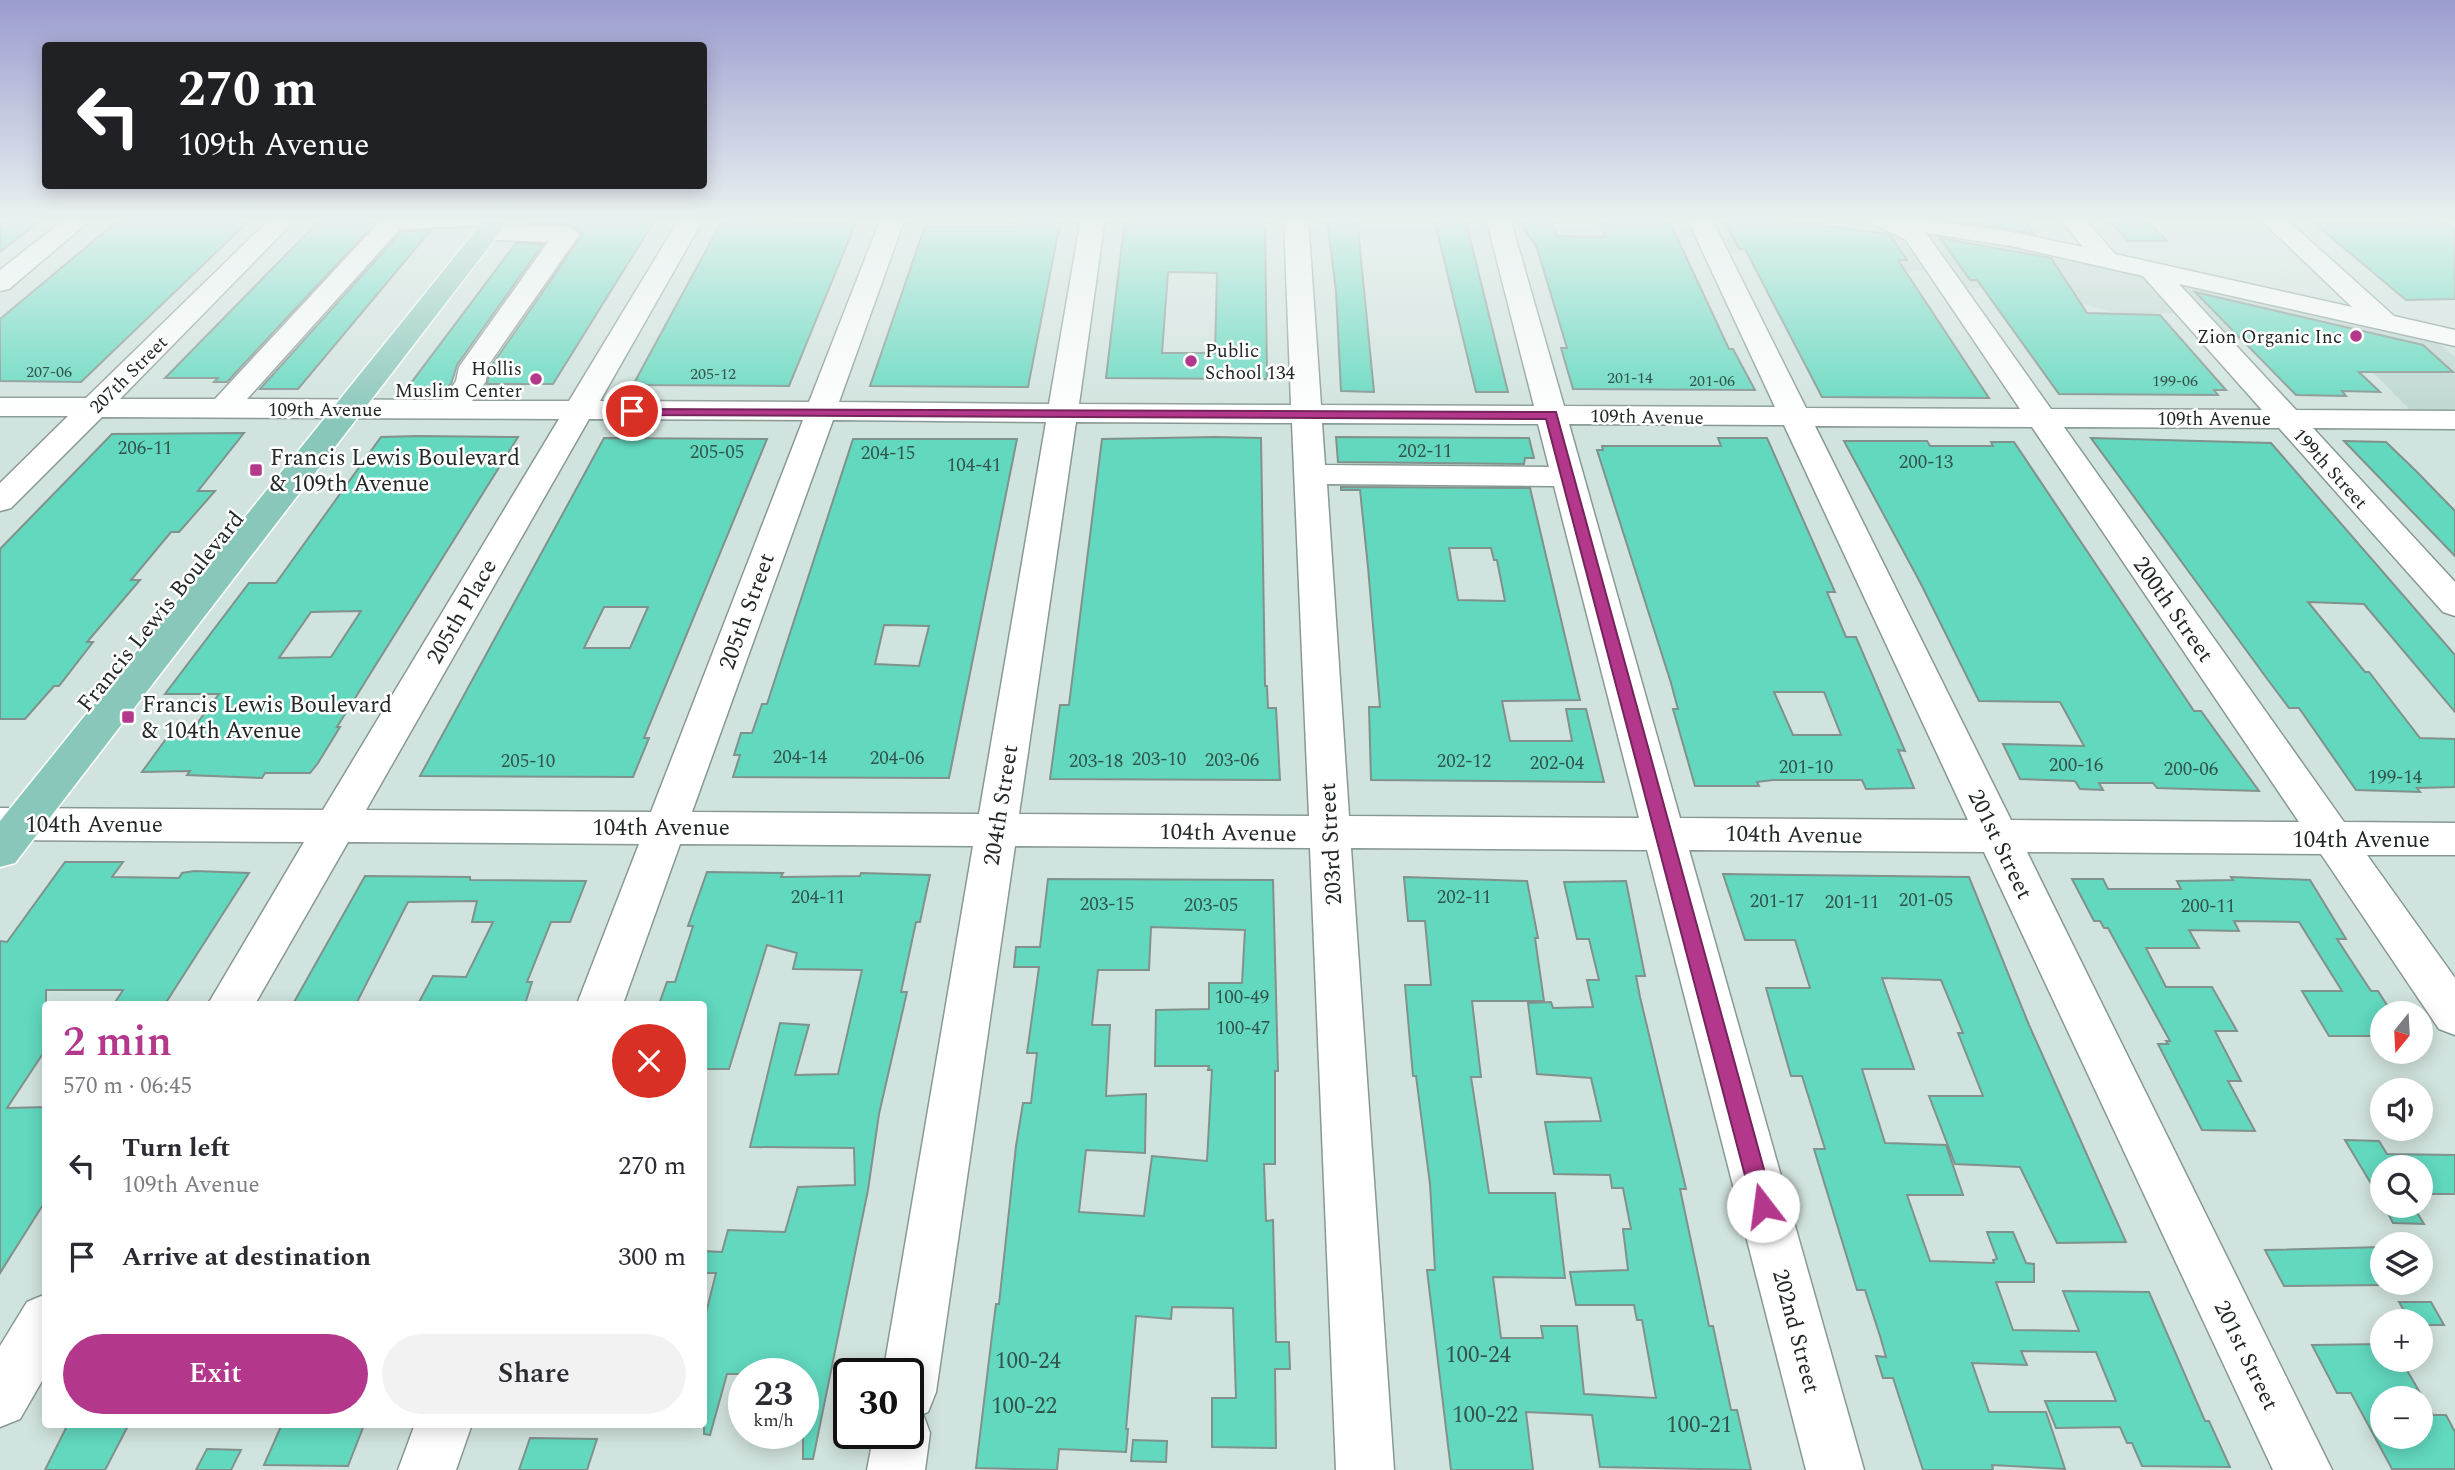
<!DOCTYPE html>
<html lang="en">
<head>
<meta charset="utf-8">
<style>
	body { margin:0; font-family:Spectral,serif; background:#f2f2f3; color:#2b2b33; height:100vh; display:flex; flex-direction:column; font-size:26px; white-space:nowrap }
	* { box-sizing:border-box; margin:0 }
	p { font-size:23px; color:#7c7c81 }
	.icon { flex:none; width:38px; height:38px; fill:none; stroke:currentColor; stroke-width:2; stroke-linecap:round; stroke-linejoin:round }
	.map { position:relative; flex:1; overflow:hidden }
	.side { position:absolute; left:42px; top:1001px; width:665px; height:427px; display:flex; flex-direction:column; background:#fff; border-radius:7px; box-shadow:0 4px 18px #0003 }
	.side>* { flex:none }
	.top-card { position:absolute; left:42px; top:42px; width:665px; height:147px; border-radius:7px; box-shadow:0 4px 18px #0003; background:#202124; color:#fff; overflow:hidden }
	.needle { width:46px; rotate:198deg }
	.buttons { position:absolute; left:2370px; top:1001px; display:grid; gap:14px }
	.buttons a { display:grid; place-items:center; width:63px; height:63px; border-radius:50%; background:#fff; box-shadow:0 4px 18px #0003; font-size:35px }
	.speed { position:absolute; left:728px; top:1358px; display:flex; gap:14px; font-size:35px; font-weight:700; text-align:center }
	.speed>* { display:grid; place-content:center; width:91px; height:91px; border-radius:50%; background:#fff; box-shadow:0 4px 18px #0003; line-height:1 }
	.speed small { font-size:18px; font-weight:400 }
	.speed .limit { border:4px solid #111; border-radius:10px; background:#fff; color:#111 }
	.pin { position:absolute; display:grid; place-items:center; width:60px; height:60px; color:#fff; margin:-30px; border:4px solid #fff; border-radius:50%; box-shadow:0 2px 7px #0007 }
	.me { position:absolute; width:77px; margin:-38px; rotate:345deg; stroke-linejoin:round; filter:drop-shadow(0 0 5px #0008) }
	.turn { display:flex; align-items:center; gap:24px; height:147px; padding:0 21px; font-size:32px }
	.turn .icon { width:91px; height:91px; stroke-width:2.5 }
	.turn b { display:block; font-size:49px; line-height:60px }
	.round { display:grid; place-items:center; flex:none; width:74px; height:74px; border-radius:37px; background:#f2f2f3 }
	.overview { display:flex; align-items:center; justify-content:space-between; height:119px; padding:0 21px }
	h1 { font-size:42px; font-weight:600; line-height:52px; color:#b3388b }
	.button { display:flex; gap:14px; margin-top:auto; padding:14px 21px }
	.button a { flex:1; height:80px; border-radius:42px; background:#b3388b; color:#fff; font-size:28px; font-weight:600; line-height:80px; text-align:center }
	.button a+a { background:#f2f2f3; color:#2b2b33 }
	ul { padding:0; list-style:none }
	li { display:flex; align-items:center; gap:21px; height:91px; padding:0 21px }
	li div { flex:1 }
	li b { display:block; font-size:26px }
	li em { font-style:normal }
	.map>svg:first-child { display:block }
</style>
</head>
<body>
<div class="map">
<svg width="2455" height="1470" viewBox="0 0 2455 1470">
	<rect width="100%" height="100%" fill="#d1e3de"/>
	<path fill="#bdd6cf" d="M467,218H1826L2027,246L2439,343L2455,357V411H2411L2362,361L2198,333L2179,313L2123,314L2070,301L2061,289L1967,288L1954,271H1836L1824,253L1729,252L1719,237L1287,235L1286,229H1083L791,221V218Z"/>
	<path fill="#62d9bf" stroke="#81918c" stroke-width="2" fill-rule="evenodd" d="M0,218H44L0,252Z
		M121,218H252L81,382L0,381V319Z
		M322,218H380L227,382H214L218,378H165Z
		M536,218H649L647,220H655L553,384H487L490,368L582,235L577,228L567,225L530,224Z
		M1017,218H1061L1028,387L870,386L925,226L1015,227Z
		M1125,218H1265L1267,379L1106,378ZM1168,272L1217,273L1215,353H1162Z
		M1327,218H1357L1374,392L1341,391L1336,291Z
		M1434,218H1465L1508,392H1476Z
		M1517,218H1551L1557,236L1605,237L1598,218H1668L1729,349H1733L1755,390L1573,389L1561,348H1567L1537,248Z
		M1723,218H1763L1889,234L1907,260H1898L1989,398L1822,397L1745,249H1739Z
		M1925,218H2023L2034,234L1977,224Z
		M2106,218H2144L2167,241H2128Z
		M2399,218H2440L2455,229V299L2406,300L2314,223L2405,222Z
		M723,219L855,225L789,386L633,385Z
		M431,230L298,389H260L401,232Z
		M1940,238L2051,258L2087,313L2160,315L2226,390H2214L2218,395L2059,394L1977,280H1970Z
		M516,243L543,244L457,365L451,384L442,391H405Z
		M2195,292L2423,345L2453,372H2359L2380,392L2342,391L2346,396L2296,395Z
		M244,433L198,491H215L179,532H171L131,580H140L87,642H93L59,686H54L25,719H0V549L112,434Z
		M418,436L518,437L337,727H340L318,763L310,773H265L262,778L187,775L190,771L142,772L166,739L186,738L219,694H165L249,583H276L381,437ZM361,611L331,657L279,658L311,612Z
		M1215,437L1261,438L1265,686H1267L1268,708H1276L1280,780L1050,779L1060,705H1069L1102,439Z
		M1336,437L1529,438L1534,458H1525L1524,464L1338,462Z
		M604,438L767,439L644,738H649L633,777L420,776ZM604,607H648L630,648H584Z
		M1718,438H1767L1835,592H1827L1846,637H1856L1905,751L1898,750L1914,788L1866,789L1862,780H1773L1757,782L1759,786H1695L1673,709H1678L1671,683L1597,450H1603L1602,446H1721ZM1774,692H1824L1841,735H1793Z
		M2091,438L2271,443L2455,655V712L2364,604L2308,602L2365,672H2369L2420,738L2455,739V787L2417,788L2420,792L2356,790L2299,708H2289L2268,680Z
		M853,439H1017L949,778L733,777L740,755H734L741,733H752L762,704H767ZM884,625L929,626L919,666L875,664Z
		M1844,441H1927L1930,446H1993L1991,442H2014L2194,711H2201L2259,791L2157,788L2153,783H2099L2103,790L2080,789L2075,781L2020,779L2003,744L2084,746L2060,702L1979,701L1921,584Z
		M2344,441L2386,442L2416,471L2455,511V556Z
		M1341,487L1530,488L1580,700L1502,701L1510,741H1572L1566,709H1586L1604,782L1371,780L1369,707H1380L1368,567L1360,490H1341ZM1449,548H1491L1494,560H1497L1505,601L1458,600Z
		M65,862H123L112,877L179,878L182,873L194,871L249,873L165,1004H114L123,990H46V1049L7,1108L46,1107V1200L0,1273V941L7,942Z
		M707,872L783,873L781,877L860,876L861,873L930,875L920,922H916L901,992H907L879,1114L868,1190L813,1459H803V1374H727L710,1435L704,1434V1321L716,1273H704V1251L722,1252L728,1230L785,1232L798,1187L855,1185L854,1148L750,1147L780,1023L809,1025L795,1075L838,1074L862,970L793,969L797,953L767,945L729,1069H704V1004H659L667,982H675L693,926H688Z
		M1723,874L1969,877L2029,1025L2126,1242L2057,1243L2020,1167L1955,1164L1929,1096H1983L1958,1033H1963L1941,980L1882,978L1914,1069H1862L1885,1143L1946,1145L1963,1195H1907L1930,1261L1994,1263L1993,1260L1997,1259L1987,1232H2013L2026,1263L2034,1264V1282H1996L2013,1330L2079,1331L2063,1291L2149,1292L2205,1421H2209L2230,1467L2142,1466L2132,1443H2127L2120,1427L2056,1428L2045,1401H2116L2096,1352L2021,1351L2027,1365L1972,1363L1989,1412H2046L2065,1469L1992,1465L1993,1470H1923L1893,1378H1883L1876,1356L1886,1357L1880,1336L1865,1290H1857L1814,1149H1825L1802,1076H1791L1766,988H1810L1795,940H1745Z
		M365,876L470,877V880L586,881L570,922H551L527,982H532L525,1004H418L433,976L466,977L493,922H472L477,901L408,902L356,1004H293Z
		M1404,877L1527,881L1538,938H1535L1544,1001H1472L1481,1077H1471L1489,1193H1555L1565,1278L1493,1277L1501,1338H1543L1541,1326H1577L1584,1394L1656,1398L1642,1320H1637L1634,1305H1576L1570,1272L1628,1270L1623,1229H1631L1623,1188H1612L1610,1175L1554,1174L1545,1122L1601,1121L1591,1078L1537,1074L1528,1003L1551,1002L1553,1008L1593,1007L1587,980H1599L1589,939H1577L1564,882L1626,881L1645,976H1636L1640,997L1686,1189H1680L1709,1326H1713L1731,1410H1737L1751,1470L1600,1467L1592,1415L1526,1412L1533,1470H1451L1427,1270H1435L1430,1184L1416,1076H1413L1405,985H1431L1425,921H1408Z
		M2231,877L2310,880L2346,939H2337L2371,991H2378L2392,1013H2379L2382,1018V1036H2329L2302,991H2342L2299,922L2234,921L2239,931L2189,930L2199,948H2146L2166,987H2212L2237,1031H2215L2241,1081H2228L2255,1131L2202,1130L2158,1044H2168L2166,1041H2170L2108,928H2104L2100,921H2094L2072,879H2103L2108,889H2181L2177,881L2233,880Z
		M1048,879L1273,880L1278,1071H1275V1164H1264L1266,1221L1273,1220L1276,1342H1289L1290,1369H1275L1276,1448L1212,1447V1398H1236L1233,1308L1172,1307L1171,1319L1136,1316L1126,1429H1128L1126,1452L1059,1449L1057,1470L976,1468L993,1327L996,1304H999L1016,1146L1023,1103H1031L1037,1053H1027L1039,967H1014L1016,947H1040ZM1151,927L1245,930L1242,983H1209V1009L1156,1010L1155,1066H1209L1208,1070H1212L1207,1161L1152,1156L1144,1216L1079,1212L1086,1150L1145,1153L1146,1094L1106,1096L1110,1025H1092L1098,970H1149Z
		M2345,1140L2379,1141L2387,1154L2455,1155V1194H2420V1167H2382V1202Z
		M2384,1206H2413L2424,1224L2393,1223Z
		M2382,1247V1285L2284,1286L2265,1250Z
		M2399,1302H2431L2444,1325H2420V1321H2410Z
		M2382,1344V1360H2401L2433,1415H2446L2455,1432V1469H2392L2351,1393H2337L2312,1345ZM2382,1398H2420V1437H2382Z
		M68,1424H129L105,1470H45Z
		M282,1424H306L364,1425L348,1466L264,1465Z
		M530,1438L597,1439L587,1470H519Z
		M1133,1440L1167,1441L1166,1462L1131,1461Z
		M207,1449L241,1450L231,1470H196Z"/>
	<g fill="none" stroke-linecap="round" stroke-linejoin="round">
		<defs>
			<path id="minor" d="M66,218H93L9,289L0,291V270Z
				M271,218H297L120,399H215L383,218H486L484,224L475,226L400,229L247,399L443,400L456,381L459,367L548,242L477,239L473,234L477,229L486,226L566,227L575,230L579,235L487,367L486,381L472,401H569L680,218H704L600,401L809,402L881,218H905L839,402L1049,404L1081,218H1105L1079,404L1291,405L1284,218H1308L1321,405L1534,406L1486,218H1510L1564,406L1775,407L1687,218H1711L1806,408L2020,409L1906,240L1872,223L1869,218C1942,218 2012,231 2083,247L2059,218H2084L2115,254L2352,307L2259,218H2285L2394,316L2455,330V346L2179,284L2296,410L2455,411V429L2313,428L2455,582V616L2443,612L2279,428L2064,427L2344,822L2455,823V855H2367L2455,978V1035L2439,1029L2321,854L2027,852L2332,1470H2273L1984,852L1689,850L1864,1470H1806L1647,850L1351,848L1394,1470H1336L1310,848L1015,846L936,1392L928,1412L923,1414L930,1433L925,1470H867L874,1433H908V1374H883L973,846L680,844L623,1004H577L639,844L348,842L255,1004H208L304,842L0,840V808L323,810L559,419L102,417L11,508L0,511V483L68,416H0V398H86ZM1926,233L2011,246L2143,276L2262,410L2051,409ZM589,419L803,420L651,812L366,810ZM833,420L1046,422L979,814L692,812ZM1076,422L1292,423L1309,816L1019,814ZM1322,423L1538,424L1549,467L1325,465ZM1569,424L1784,425L1968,820L1680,818ZM1815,426L2032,427L2299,822L2011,820ZM1327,484L1554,486L1639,818L1349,816Z
				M46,1294V1374L20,1419L0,1427V1346L27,1302Z
				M415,1424H472L456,1470H398Z"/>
			<path id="major" d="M486,218H511L15,863L0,867V821Z"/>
		</defs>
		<use href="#minor" stroke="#889994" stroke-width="3"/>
		<use href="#major" stroke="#fff" stroke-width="3"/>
		<use href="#minor" fill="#fff" fill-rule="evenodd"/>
		<use href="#major" fill="#89c7ba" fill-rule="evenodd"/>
	</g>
	<linearGradient id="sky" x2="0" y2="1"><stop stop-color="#9b9ccf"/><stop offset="0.52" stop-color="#eaf2f0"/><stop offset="1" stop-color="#eaf2f0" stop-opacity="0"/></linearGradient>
	<rect width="2455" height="423" fill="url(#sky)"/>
	<path fill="#b3388b" stroke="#74245a" stroke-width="2" d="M627,409L1556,412L1774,1206L1771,1213L1763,1216L1756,1213L1753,1206L1546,419L632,415L627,414Z"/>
	<g fill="#b3388b" stroke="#fff" stroke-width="2.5">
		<circle cx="2356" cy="336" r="7"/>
		<circle cx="1191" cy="361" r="7"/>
		<circle cx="536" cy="379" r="7"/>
		<rect x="249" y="463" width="14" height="14" rx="3.5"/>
		<rect x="121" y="710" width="14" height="14" rx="3.5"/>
	</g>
	<g text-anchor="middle" stroke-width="5" stroke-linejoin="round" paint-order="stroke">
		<g font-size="16" fill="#32544d">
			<text x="49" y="377">207-06</text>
			<text x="713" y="379">205-12</text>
			<text x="1630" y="383">201-14</text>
			<text x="1712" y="386">201-06</text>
			<text x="2175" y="386">199-06</text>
		</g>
		<g font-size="19" fill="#222827" stroke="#fff" text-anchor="end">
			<text x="2342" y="343">Zion Organic Inc</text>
			<text x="1205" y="357" text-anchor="start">Public<tspan x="1205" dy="22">School 134</tspan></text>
			<text x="522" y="375">Hollis<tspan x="522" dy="22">Muslim Center</tspan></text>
		</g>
		<g font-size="19" fill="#222827" stroke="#fff">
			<text transform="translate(128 374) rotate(-45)" y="7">207th Street</text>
			<text x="325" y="416">109th Avenue</text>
			<text transform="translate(1647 416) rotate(1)" y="7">109th Avenue</text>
			<text x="2214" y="425">109th Avenue</text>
			<text transform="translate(2331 468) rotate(48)" y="7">199th Street</text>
		</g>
		<g font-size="19" fill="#32544d">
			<text x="145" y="454">206-11</text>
			<text x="1425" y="457">202-11</text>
			<text x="717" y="458">205-05</text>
			<text x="888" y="459">204-15</text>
			<text x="1926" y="468">200-13</text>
			<text x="974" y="471">104-41</text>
			<text x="800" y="763">204-14</text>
			<text x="897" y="764">204-06</text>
			<text x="1159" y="765">203-10</text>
			<text x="1232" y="766">203-06</text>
			<text x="528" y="767">205-10</text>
			<text x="1096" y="767">203-18</text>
			<text x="1464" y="767">202-12</text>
			<text x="1557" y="769">202-04</text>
			<text x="2076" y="771">200-16</text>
			<text x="1806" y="773">201-10</text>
			<text x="2191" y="775">200-06</text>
			<text x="2395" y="783">199-14</text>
			<text x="818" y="903">204-11</text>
			<text x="1464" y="903">202-11</text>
			<text x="1926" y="906">201-05</text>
			<text x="1777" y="907">201-17</text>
			<text x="1852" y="908">201-11</text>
			<text x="1107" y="910">203-15</text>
			<text x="1211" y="911">203-05</text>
			<text x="2208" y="912">200-11</text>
			<text x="1242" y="1003">100-49</text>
			<text x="1243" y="1034">100-47</text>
		</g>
		<g font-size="23" fill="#222827" stroke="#fff" text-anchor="start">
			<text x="270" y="465">Francis Lewis Boulevard<tspan x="270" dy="26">&amp; 109th Avenue</tspan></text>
			<text x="142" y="712">Francis Lewis Boulevard<tspan x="142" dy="26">&amp; 104th Avenue</tspan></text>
		</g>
		<g font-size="23" fill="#222827" stroke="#fff">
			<text transform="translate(2174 609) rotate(55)" y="8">200th Street</text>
			<text transform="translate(160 611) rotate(-51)" y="8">Francis Lewis Boulevard</text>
			<text transform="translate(461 611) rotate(-60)" y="8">205th Place</text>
			<text transform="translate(746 611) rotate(-70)" y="8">205th Street</text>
			<text transform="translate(1000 805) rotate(-81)" y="8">204th Street</text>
			<text x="94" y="832">104th Avenue</text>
			<text x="661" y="835">104th Avenue</text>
			<text transform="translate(1228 832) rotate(1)" y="8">104th Avenue</text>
			<text transform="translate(1794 834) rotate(1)" y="8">104th Avenue</text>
			<text x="2361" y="847">104th Avenue</text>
			<text transform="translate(1330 844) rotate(-93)" y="8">203rd Street</text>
			<text transform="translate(2001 844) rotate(64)" y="8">201st Street</text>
			<text transform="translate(1797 1331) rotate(75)" y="8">202nd Street</text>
			<text transform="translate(2247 1355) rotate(64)" y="8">201st Street</text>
		</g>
		<g font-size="23" fill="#32544d">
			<text x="1478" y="1362">100-24</text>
			<text x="1028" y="1368">100-24</text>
			<text x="1024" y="1413">100-22</text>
			<text x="1485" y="1422">100-22</text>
			<text x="1699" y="1432">100-21</text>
		</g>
	</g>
</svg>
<div class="buttons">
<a><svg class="needle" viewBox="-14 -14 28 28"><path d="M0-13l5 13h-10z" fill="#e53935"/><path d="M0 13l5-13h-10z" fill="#7c7c81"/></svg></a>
<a><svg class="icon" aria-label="sound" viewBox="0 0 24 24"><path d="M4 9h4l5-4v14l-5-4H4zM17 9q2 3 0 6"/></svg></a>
<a><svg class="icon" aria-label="search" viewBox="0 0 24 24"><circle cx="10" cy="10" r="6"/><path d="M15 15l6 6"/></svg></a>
<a><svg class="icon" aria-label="layers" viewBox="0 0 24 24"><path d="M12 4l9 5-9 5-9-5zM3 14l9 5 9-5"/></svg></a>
<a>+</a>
<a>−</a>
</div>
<div class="speed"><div>23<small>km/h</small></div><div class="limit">30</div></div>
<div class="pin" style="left:632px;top:411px;background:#d93025"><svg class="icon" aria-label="arrive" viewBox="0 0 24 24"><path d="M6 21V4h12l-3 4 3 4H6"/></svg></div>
<svg class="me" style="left:1763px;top:1206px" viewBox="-20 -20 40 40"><circle r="19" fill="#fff"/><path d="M0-13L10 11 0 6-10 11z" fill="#b3388b"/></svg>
<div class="top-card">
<div class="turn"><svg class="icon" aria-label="left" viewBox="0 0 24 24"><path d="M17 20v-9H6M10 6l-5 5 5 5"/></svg><div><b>270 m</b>109th Avenue</div></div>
</div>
<section class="side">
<div class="overview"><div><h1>2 min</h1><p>570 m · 06:45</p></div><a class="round" style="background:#d93025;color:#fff"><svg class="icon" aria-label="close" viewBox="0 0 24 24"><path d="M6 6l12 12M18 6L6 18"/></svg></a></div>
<ul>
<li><svg class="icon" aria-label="left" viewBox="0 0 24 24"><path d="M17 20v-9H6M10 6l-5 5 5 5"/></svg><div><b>Turn left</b><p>109th Avenue</p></div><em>270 m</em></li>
<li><svg class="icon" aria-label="arrive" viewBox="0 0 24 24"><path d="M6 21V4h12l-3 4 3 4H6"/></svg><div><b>Arrive at destination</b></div><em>300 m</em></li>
</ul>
<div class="button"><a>Exit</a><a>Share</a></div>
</section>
</div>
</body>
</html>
